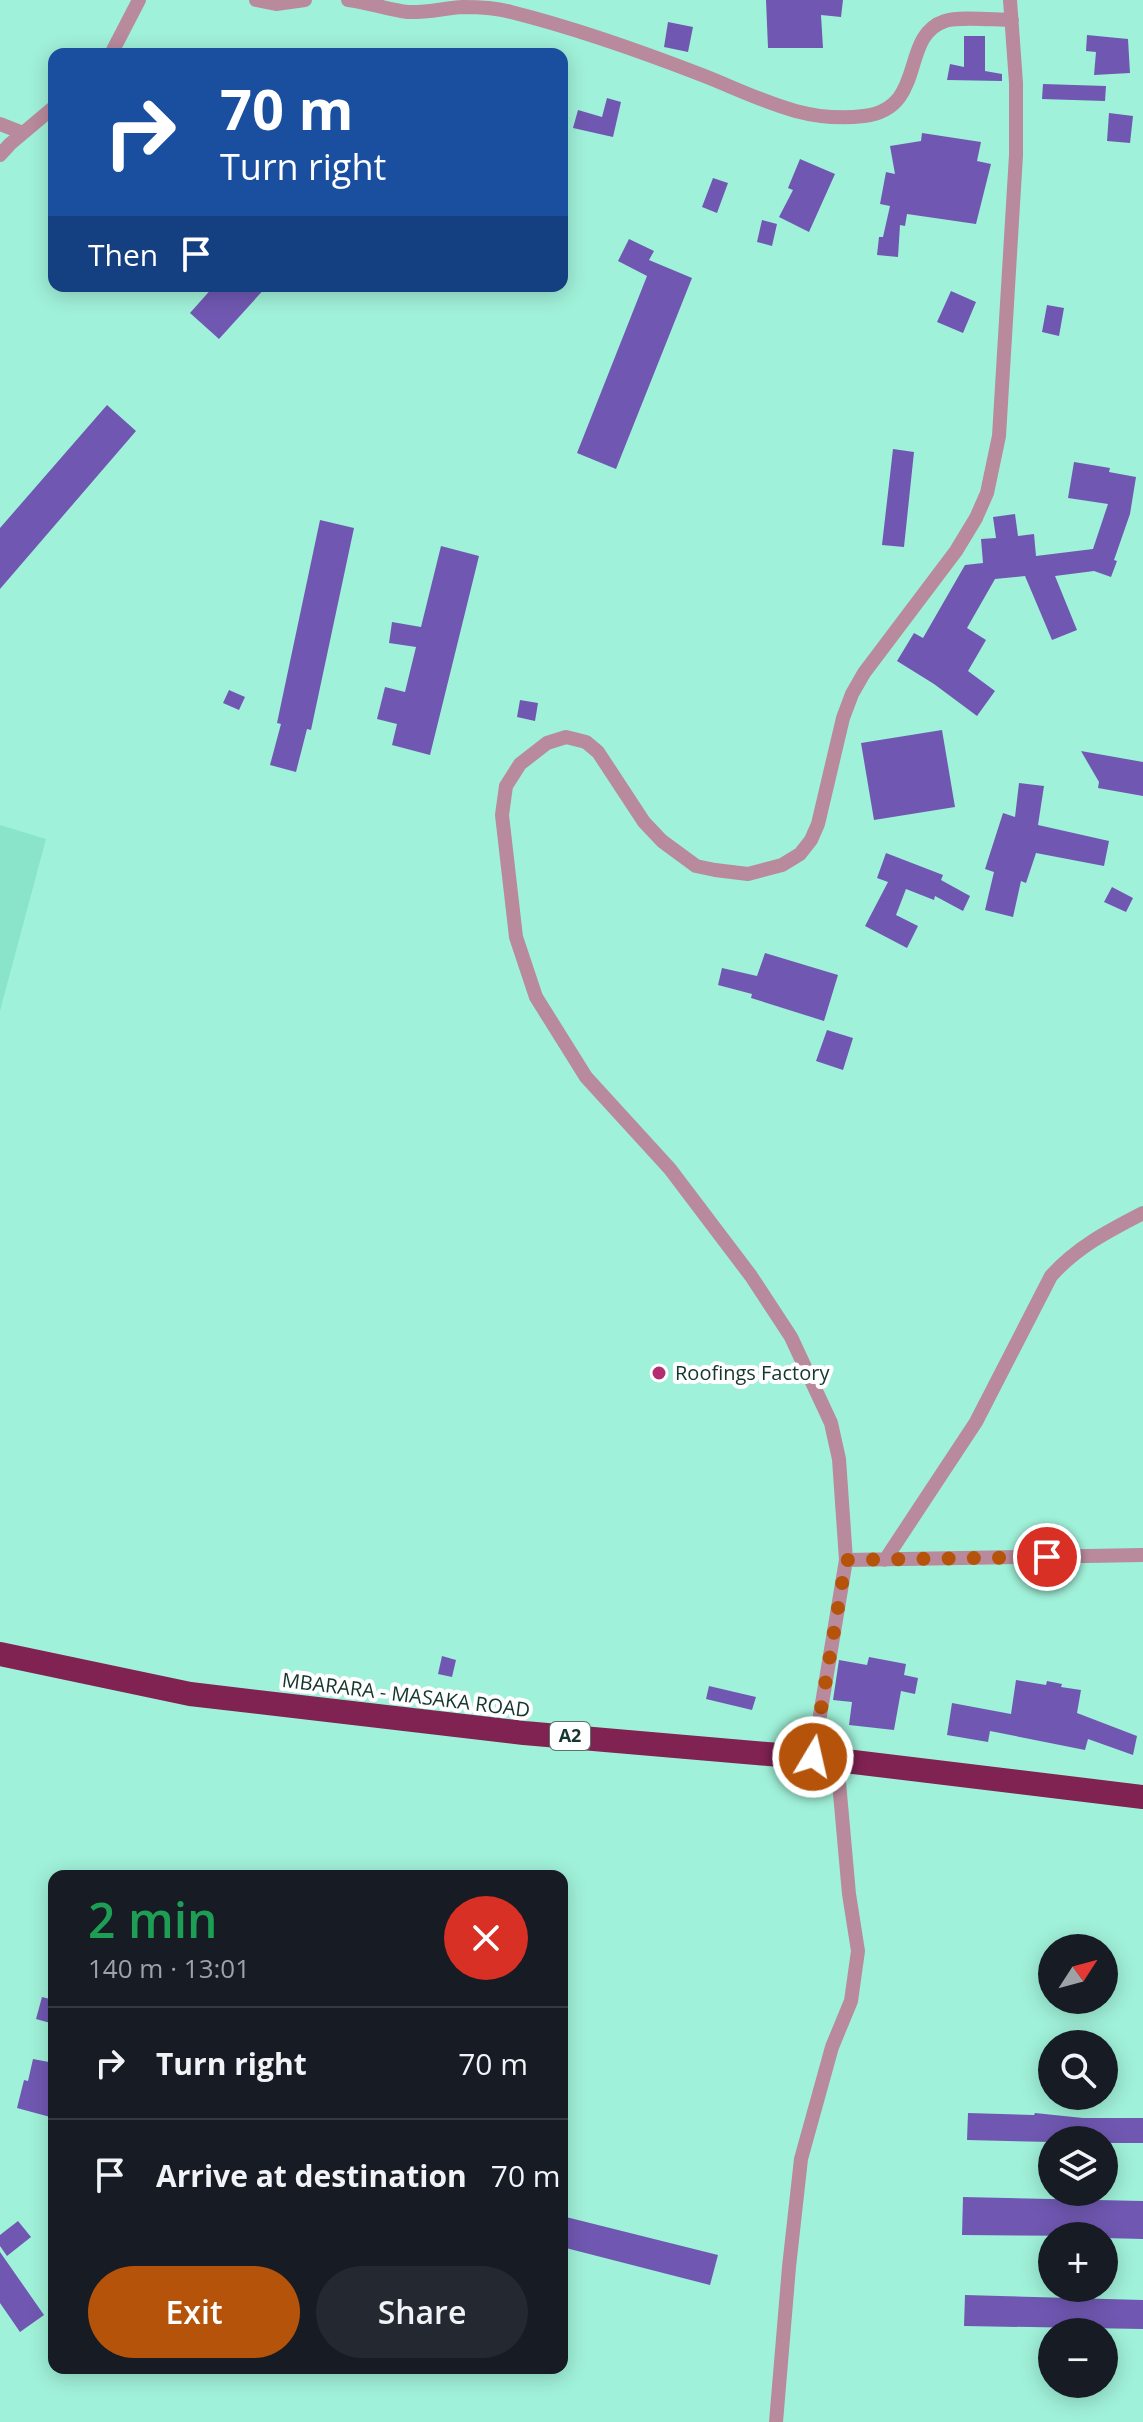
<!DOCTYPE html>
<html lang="en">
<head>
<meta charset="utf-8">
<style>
	body { margin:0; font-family:"Open Sans",sans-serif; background:#242831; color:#f1f3f6; height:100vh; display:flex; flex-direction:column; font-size:30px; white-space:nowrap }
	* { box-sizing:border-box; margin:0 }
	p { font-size:26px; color:#9ea1a6 }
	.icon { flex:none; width:44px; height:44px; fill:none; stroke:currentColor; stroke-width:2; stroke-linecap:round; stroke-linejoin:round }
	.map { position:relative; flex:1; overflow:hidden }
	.panel { position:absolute; left:48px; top:1870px; width:520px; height:504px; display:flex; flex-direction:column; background:#171b24; border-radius:16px; box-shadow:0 4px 20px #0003 }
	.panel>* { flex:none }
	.banner { position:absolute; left:48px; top:48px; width:520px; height:244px; border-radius:16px; box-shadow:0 4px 20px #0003; background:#1a4fa0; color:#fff; overflow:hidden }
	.needle { width:52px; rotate:54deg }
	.tools { position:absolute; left:1038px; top:1934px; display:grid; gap:16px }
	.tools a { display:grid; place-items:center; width:80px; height:80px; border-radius:50%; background:#171b24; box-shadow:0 4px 20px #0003; font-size:40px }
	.pin { position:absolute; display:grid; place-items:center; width:68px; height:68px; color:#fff; margin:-34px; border:4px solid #fff; border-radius:50%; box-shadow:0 2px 8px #0007 }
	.me { position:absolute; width:88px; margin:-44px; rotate:9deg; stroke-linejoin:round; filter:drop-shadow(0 0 6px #0008) }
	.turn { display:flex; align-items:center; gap:28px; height:168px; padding:0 40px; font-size:36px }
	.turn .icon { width:104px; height:104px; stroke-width:2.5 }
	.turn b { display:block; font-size:56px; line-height:68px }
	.then { display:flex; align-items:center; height:76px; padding:0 40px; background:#0003; gap:16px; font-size:30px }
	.round { display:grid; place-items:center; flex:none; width:84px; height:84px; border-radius:42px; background:#242831 }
	.overview { display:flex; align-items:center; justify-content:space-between; height:136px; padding:0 40px }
	h1 { font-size:48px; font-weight:600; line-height:60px; color:#1e9e55 }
	.action { display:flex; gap:16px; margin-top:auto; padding:16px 40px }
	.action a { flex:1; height:92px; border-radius:48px; background:#b45309; color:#fff; font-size:32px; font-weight:600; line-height:92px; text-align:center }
	.action a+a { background:#242831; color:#f1f3f6 }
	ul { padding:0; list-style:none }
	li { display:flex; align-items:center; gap:24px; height:112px; padding:0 40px; border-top:2px solid #363941 }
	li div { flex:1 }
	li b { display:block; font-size:30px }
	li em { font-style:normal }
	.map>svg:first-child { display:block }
</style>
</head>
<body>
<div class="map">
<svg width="1143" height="2422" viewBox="0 0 1143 2422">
	<rect width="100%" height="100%" fill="#a0f1d9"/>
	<path fill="#8ae4c9" d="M0,825L46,839L0,1011Z"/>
	<path fill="#7058b2" d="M766,0H843L841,17L821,15L823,48H768Z
		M668,22L693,27L688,52L664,47Z
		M1087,35L1128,39L1130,73L1094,75L1096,52L1086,51Z
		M964,36H985V71L1002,74V81L947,80L950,64L964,67Z
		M1043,84L1106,86L1105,101L1042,99Z
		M607,98L621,102L613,137L573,128L578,110L602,117Z
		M1109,113L1133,116L1130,143L1107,141Z
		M922,133L981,142L977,161L991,164L976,224L907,214L905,226L900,225L898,257L877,255L879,237H883L890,206L880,204L886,172L895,174L890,146L921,141Z
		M800,159L835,174L809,232L779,217L793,190L788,188Z
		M713,178L728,183L717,213L702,207Z
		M762,220L777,224L772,246L757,242Z
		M629,239L654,251L649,260L692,278L616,469L577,453L647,276L618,261Z
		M214,286H267L219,339L190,313Z
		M951,291L976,302L963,333L937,322Z
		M1047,305L1064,308L1059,336L1042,332Z
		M107,405L136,431L0,589V528Z
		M893,449L914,452L904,547L882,545Z
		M1074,462L1110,468L1109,472L1136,477L1130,514L1114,560L1117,561L1111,577L1094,571L1055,576L1077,630L1052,640L1025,576L995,579L967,628L986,640L968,671L995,691L977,716L934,684L897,661L914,633L923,638L965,565L983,563L981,539L996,538L993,517L1015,514L1018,536L1034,534L1036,556L1093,549L1108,504L1068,498Z
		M320,520L354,528L311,730L307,729L296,772L270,765L281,724L277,723Z
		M441,546L479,556L430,755L392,745L397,724L377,719L385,687L405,692L416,647L389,643L392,622L421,627Z
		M229,690L245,697L239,710L223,703Z
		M520,700L538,703L535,721L517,717Z
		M942,730L955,807L874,820L861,743Z
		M1081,751L1143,762V796L1098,788L1099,782Z
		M1019,783L1044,786L1038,825L1109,841L1104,866L1036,853L1026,883L1021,881L1013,917L985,910L994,872L985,869L1003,813L1015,817Z
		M886,853L943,875L941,880L970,896L963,911L935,896L934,900L906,889L896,915L918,926L907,948L865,926L888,882L877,878Z
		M1112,887L1133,898L1126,912L1104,902Z
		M765,953L838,975L824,1021L751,998L752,994L718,985L722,968L757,976Z
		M827,1030L853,1038L843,1070L816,1061Z
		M442,1656L456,1660L452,1677L438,1674Z
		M869,1657L906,1664L904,1675L918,1678L915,1694L901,1691L894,1730L849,1725L852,1702L833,1700L839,1660L867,1665Z
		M1016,1680L1046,1685L1047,1681L1062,1684L1061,1687L1081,1690L1077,1713L1137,1736L1133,1755L1088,1739L1085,1750L990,1731L988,1742L947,1735L952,1703L1011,1714Z
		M709,1686L756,1697L752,1710L706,1699Z
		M42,1997L54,2000V2024L36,2019Z
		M33,2059L54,2063V2118L17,2108L24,2080L28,2081Z
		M968,2113L1034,2115L1035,2113L1083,2118H1143V2143H1104V2140H1052V2142L967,2140Z
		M963,2197L1143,2201V2239L1104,2238V2236L962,2235Z
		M562,2216L718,2255L710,2285L562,2247Z
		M18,2221L31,2237L7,2256L0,2246V2235Z
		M0,2252L44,2315L20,2332L0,2303Z
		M965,2295L1143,2300V2329L964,2326Z"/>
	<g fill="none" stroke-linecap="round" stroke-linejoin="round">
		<path stroke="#b88a9c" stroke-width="14" d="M256,0L276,4L305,0
			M348,0C368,2 388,10 408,12C426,13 445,8 463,7C478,7 497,8 511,12C575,28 640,51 702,75C756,96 803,124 864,116C928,108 899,36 945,21C959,16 995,20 1012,20
			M111,54L139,0
			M0,124L23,133
			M0,155L10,144L54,107
			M846,1560L1143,1555
			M885,1560L976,1422L1051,1276C1077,1247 1108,1231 1143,1213
			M813,1757L846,1560L839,1459L831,1423L791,1337L751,1276L670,1169L586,1077L536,997L516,937L502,815L506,786L520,764L547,743L566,737L586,742L598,752L644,822L662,841L696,866L715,870L748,874L782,865L800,854L811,840L818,824L843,718L852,694L864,673L956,551L976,518L987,493L999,436L1016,155V83L1010,0
			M776,2422L789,2267L801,2159L832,2047L851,2001L858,1951L849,1894L837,1760"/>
		<path stroke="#802252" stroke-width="24" d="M0,1654L190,1694L524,1733L837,1760L1143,1797"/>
	</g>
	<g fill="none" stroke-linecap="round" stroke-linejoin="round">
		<path stroke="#b45309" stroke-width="14" stroke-dasharray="0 25.2" d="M813,1757L846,1560L1047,1557"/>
	</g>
	<circle fill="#b22d72" stroke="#fff" stroke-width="3" cx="659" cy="1373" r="8"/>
	<g text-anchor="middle" stroke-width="8" stroke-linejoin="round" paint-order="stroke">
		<rect fill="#fff" stroke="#5a726c" stroke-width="2" x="550" y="1722" width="40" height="28" rx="6"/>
		<g font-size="18" font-weight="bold" fill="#14362d">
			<text x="570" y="1742">A2</text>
		</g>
		<g font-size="20" fill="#14362d" stroke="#fff" text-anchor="start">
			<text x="675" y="1380">Roofings Factory</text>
		</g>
		<g font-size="20" fill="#14362d" stroke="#fff">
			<text transform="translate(406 1695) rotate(7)" y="7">MBARARA - MASAKA ROAD</text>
		</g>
	</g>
</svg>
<div class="tools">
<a><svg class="needle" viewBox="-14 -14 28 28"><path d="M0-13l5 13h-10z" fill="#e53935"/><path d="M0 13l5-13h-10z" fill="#9ea1a6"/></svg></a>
<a><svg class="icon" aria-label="search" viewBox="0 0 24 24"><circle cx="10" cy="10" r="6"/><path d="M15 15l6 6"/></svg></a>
<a><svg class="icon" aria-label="layers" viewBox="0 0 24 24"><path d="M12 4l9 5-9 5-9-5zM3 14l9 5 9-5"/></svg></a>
<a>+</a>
<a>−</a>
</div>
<div class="pin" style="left:1047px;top:1557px;background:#d93025"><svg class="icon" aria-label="arrive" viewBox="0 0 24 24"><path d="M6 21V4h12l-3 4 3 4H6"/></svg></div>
<svg class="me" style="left:813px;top:1757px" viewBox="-20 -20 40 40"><circle r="17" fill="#b45309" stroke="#fff" stroke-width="3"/><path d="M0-11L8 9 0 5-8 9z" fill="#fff"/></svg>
<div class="banner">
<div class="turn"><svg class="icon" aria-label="right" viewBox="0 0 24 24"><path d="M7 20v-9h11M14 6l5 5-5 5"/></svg><div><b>70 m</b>Turn right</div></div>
<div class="then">Then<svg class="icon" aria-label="arrive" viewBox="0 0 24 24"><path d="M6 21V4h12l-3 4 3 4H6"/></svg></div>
</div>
<section class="panel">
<div class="overview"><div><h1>2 min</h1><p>140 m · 13:01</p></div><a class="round" style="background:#d93025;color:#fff"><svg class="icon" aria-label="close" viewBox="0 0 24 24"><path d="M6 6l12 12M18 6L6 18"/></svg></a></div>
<ul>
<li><svg class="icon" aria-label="right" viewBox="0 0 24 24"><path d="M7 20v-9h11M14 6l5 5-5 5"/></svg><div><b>Turn right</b></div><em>70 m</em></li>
<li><svg class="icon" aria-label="arrive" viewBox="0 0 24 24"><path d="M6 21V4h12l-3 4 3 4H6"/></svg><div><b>Arrive at destination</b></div><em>70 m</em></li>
</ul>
<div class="action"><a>Exit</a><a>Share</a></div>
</section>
</div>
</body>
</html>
